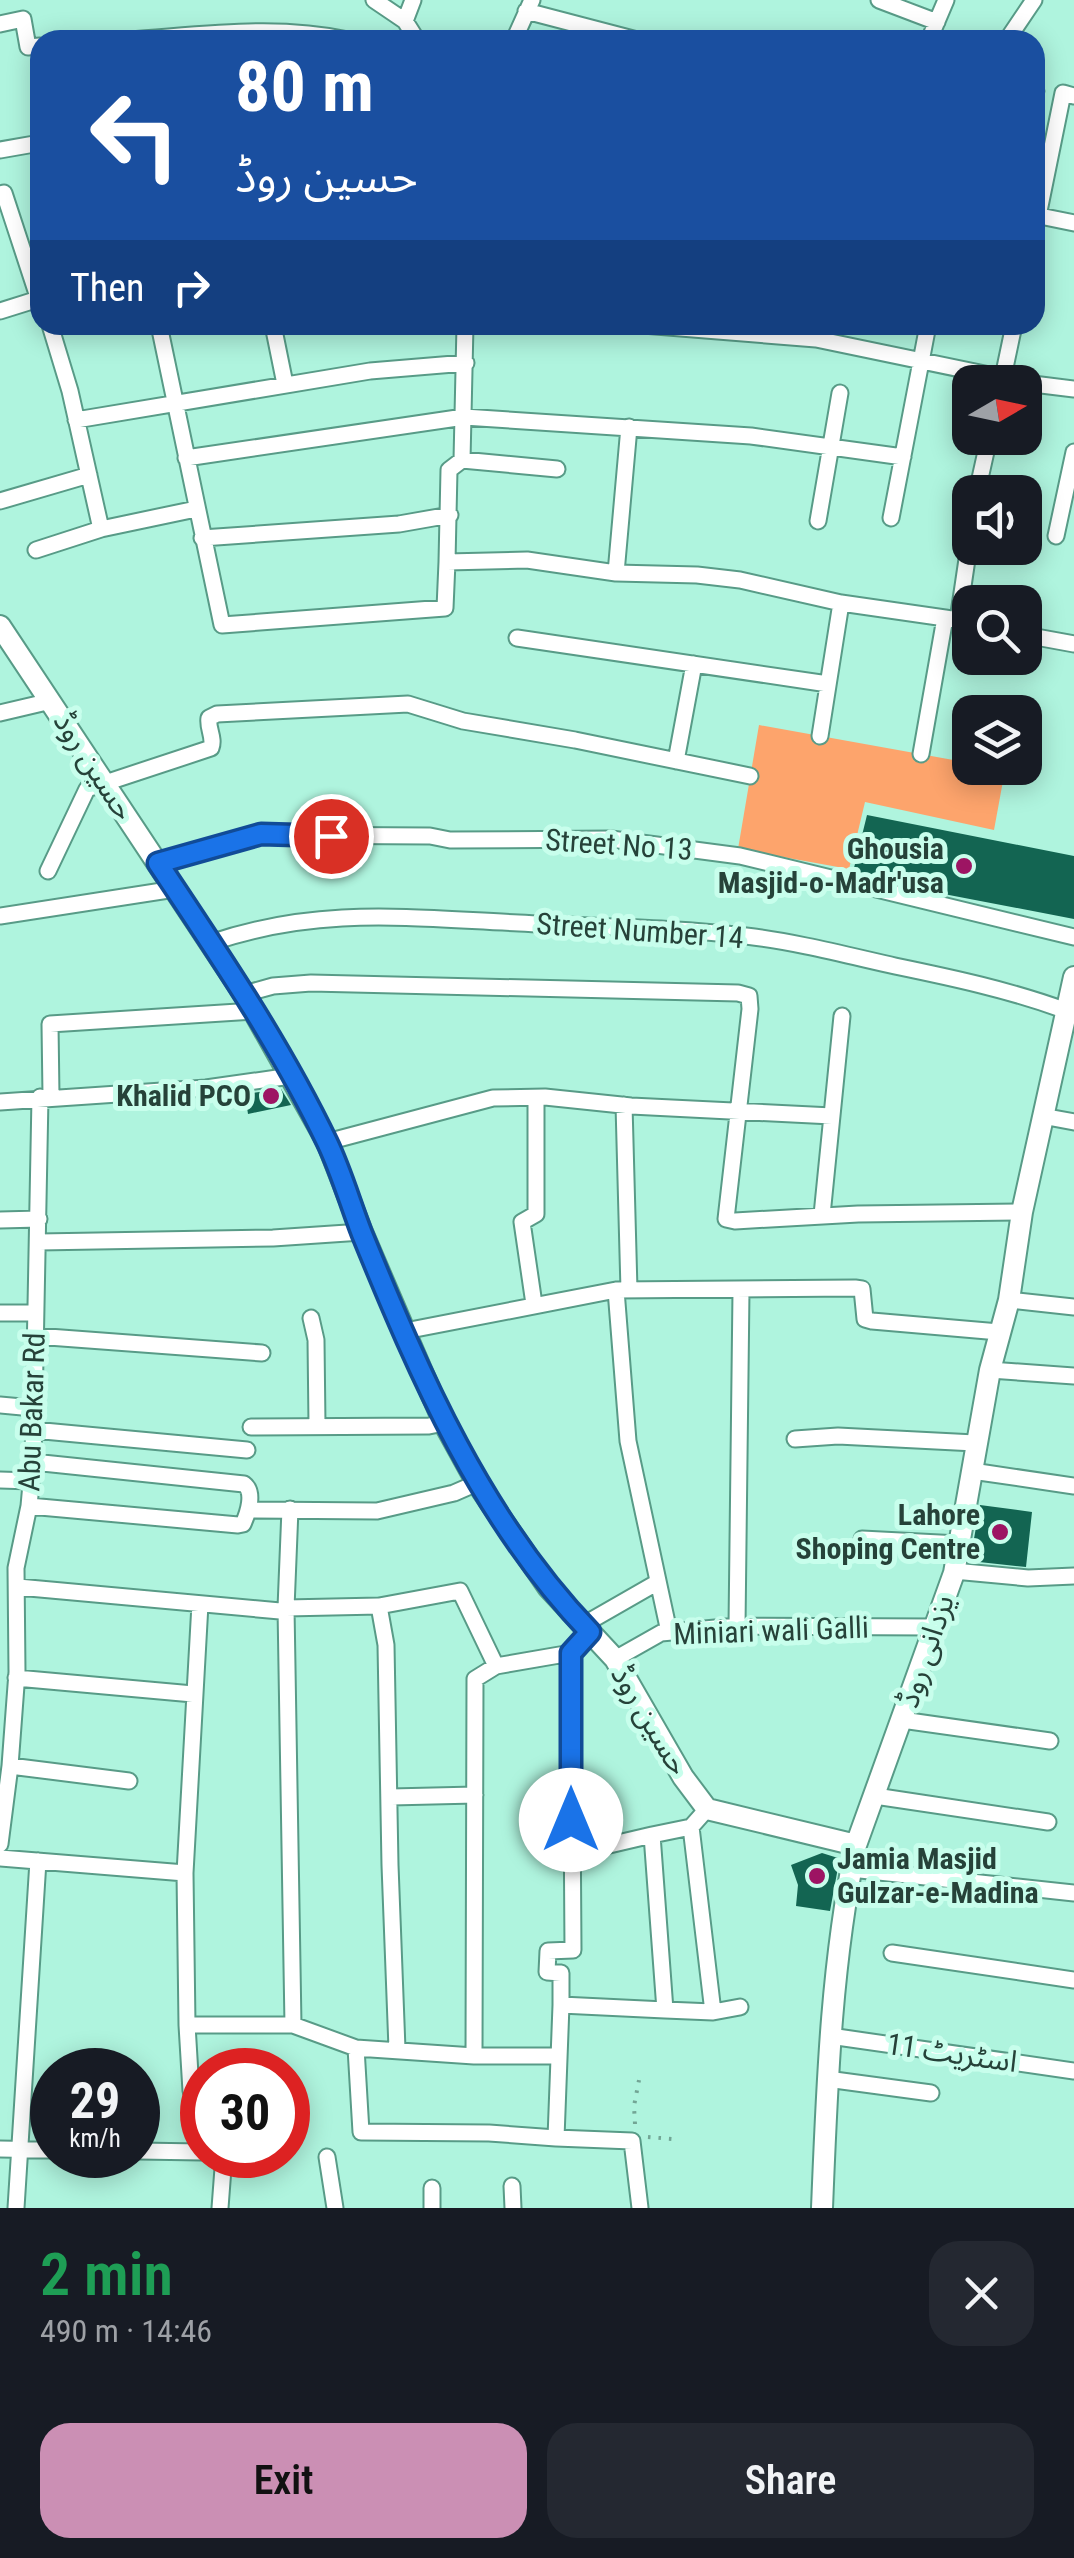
<!DOCTYPE html>
<html lang="en">
<head>
<meta charset="utf-8">
<style>
	body { margin:0; font-family:"Roboto Condensed","Noto Sans Arabic",sans-serif; background:#242831; color:#f1f3f6; height:100vh; display:flex; flex-direction:column; font-size:38px; white-space:nowrap }
	* { box-sizing:border-box; margin:0 }
	p { font-size:32px; color:#9ea1a6 }
	.icon { flex:none; width:55px; height:55px; fill:none; stroke:currentColor; stroke-width:2; stroke-linecap:round; stroke-linejoin:round }
	.map { position:relative; height:2208px; overflow:hidden }
	.side { display:flex; flex-direction:column; background:#171b24; flex:1 }
	.side>* { flex:none }
	.banner { position:absolute; left:30px; top:30px; width:1015px; height:305px; border-radius:30px; box-shadow:0 5px 25px #0003; background:#1a4fa0; color:#fff; overflow:hidden }
	.needle { width:65px; rotate:81deg }
	.fabs { position:absolute; left:952px; top:365px; display:grid; gap:20px }
	.fabs a { display:grid; place-items:center; width:90px; height:90px; border-radius:20px; background:#171b24; box-shadow:0 5px 25px #0003; font-size:50px }
	.speed { position:absolute; left:30px; top:2048px; display:flex; gap:20px; font-size:50px; font-weight:700; text-align:center }
	.speed>* { display:grid; place-content:center; width:130px; height:130px; border-radius:50%; background:#171b24; box-shadow:0 5px 25px #0003; line-height:1 }
	.speed small { font-size:25px; font-weight:400 }
	.speed .limit { border:15px solid #d22; background:#fff; color:#111 }
	.pin { position:absolute; display:grid; place-items:center; width:85px; height:85px; color:#fff; margin:-42px; border:5px solid #fff; border-radius:50%; box-shadow:0 2px 10px #0007 }
	.me { position:absolute; width:110px; margin:-55px; rotate:0deg; stroke-linejoin:round; filter:drop-shadow(0 0 8px #0008) }
	.turn { display:flex; align-items:center; gap:35px; height:210px; padding:0 40px; font-size:45px }
	.turn .icon { width:130px; height:130px; stroke-width:2.5 }
	.turn b { display:block; font-size:70px; line-height:85px }
	.then { display:flex; align-items:center; height:95px; padding:0 40px; background:#0003; gap:20px; font-size:38px }
	.round { display:grid; place-items:center; flex:none; width:105px; height:105px; border-radius:30px; background:#242831 }
	.headline { display:flex; align-items:center; justify-content:space-between; height:170px; padding:0 40px }
	h1 { font-size:60px; font-weight:600; line-height:75px; color:#1e9e55 }
	.action { display:flex; gap:20px; margin-top:auto; padding:20px 40px }
	.action a { flex:1; height:115px; border-radius:30px; background:#cb8fb4; color:#111; font-size:40px; font-weight:600; line-height:115px; text-align:center }
	.action a+a { background:#242831; color:#f1f3f6 }
	.map>svg:first-child { display:block }
</style>
</head>
<body>
<div class="map">
<svg width="1074" height="2208" viewBox="0 0 1074 2208">
	<rect width="100%" height="100%" fill="#aff4de"/>
	<path fill="#fda46c" d="M759,725L970,763V768L1005,770L994,830L865,802L849,869L738,849Z"/>
	<path fill="#136552" d="M867,815L1074,856V919L949,895L853,872Z
		M281,1089L291,1105L248,1114L245,1094Z
		M980,1505L1032,1512L1026,1567L970,1561Z
		M822,1853L838,1858L839,1862L830,1911L796,1906L798,1885L791,1865Z"/>
	<g fill="none" stroke-linecap="round" stroke-linejoin="round">
		<defs>
			<path id="minor" d="M374,0L405,21L417,40
				M879,0L937,22
				M526,11L637,40
				M405,21L413,0
				M0,24L23,19L28,47L40,46
				M129,40C202,35 276,24 348,40
				M514,40L532,0
				M929,40L946,0
				M1007,40L1034,0
				M1035,92L1036,91
				M0,150L40,143
				M0,194L4,193L40,303
				M1035,215L1074,223
				M1038,216L1063,93L1074,96
				M0,311L32,301L40,302
				M50,325L70,391L101,529L196,509
				M159,325L222,625L445,608L447,562
				M273,325L285,384
				M465,325L462,460L449,470L447,562L527,560L616,573L697,575L740,580L841,603
				M643,325L816,339L1023,382
				M1002,382L1014,325
				M1025,383L1074,389
				M76,420L370,371L466,363
				M186,458L464,417L751,436L903,457
				M462,460L557,469
				M977,492L989,438
				M0,501L89,475
				M891,518L928,325
				M818,521L840,393
				M1056,536L1074,452
				M202,538L399,524L450,515
				M36,550L101,529
				M616,573L629,427
				M958,620L970,539
				M1025,635L1074,644
				M517,638L828,684
				M0,713L51,701
				M820,736L841,603L945,618
				M921,754L945,618L970,622
				M676,761L694,664
				M158,863L261,835L430,836L450,840L611,839L740,856L1074,937
				M48,871L87,789L211,748C215,738 207,728 209,718L217,714L408,704L463,721L575,740L750,776
				M0,916L175,889
				M210,943C319,906 407,918 519,923C594,927 671,927 746,936C796,942 846,955 895,966C953,978 1009,990 1064,1010
				M244,994L273,986L311,983L738,993L749,996L750,1009L726,1219L735,1221L858,1214L1022,1212
				M51,1096L50,1024L254,1011
				M0,1102L206,1088L291,1076
				M624,1105L629,1290
				M1042,1116L1074,1122
				M327,1142L493,1098L545,1097L631,1106L832,1116
				M822,1215L842,1016
				M0,1220L39,1219
				M39,1242L273,1238L362,1232
				M616,1290L628,1441L669,1632
				M1009,1300L1074,1307
				M534,1304L522,1222L536,1214V1098
				M0,1313H35
				M311,1318L316,1340L317,1425
				M405,1331L616,1290L855,1288L862,1289L865,1319L872,1321L999,1332
				M35,1336L262,1353
				M990,1370L1074,1376
				M0,1405L33,1408
				M251,1427L429,1426L444,1423
				M33,1430L247,1450
				M795,1439L838,1436L975,1443
				M972,1471L1074,1486
				M0,1480L31,1481
				M29,1506L238,1525L243,1524C248,1513 255,1492 244,1484L33,1462
				M290,1509L286,1608L293,2025
				M248,1510L377,1511L454,1493L477,1483
				M862,1539L959,1544
				M954,1571L1028,1578L1074,1576
				M18,1587L280,1611L286,1608L379,1606L386,1645L390,1865L397,2049
				M379,1606L460,1591L496,1666
				M583,1625L658,1582
				M737,1626L741,1291
				M615,1659L661,1633L737,1626L934,1627
				M16,1678L193,1694
				M902,1720L1050,1741
				M10,1766L129,1781
				M875,1796L1048,1822
				M391,1797L475,1795
				M0,1844L10,1766L17,1672L16,1568L29,1506L33,1462L40,1097
				M571,1854L652,1835
				M0,1858L185,1873
				M851,1869L1074,1893
				M892,1953L1074,1980
				M561,2005V1973L547,1972L548,1951L573,1950L571,1653L590,1632
				M665,2010L713,2012L691,1827
				M713,2012L740,2007
				M187,2025L185,1873L200,1604
				M830,2036L1074,2071
				M356,2048L474,2056H558
				M474,2056L475,1679L496,1666L571,1653
				M827,2079L931,2093
				M202,2091H191L187,2025H293L356,2048L361,2132L489,2133L556,2138L561,2005L665,2010L652,1835L691,1827L707,1809
				M556,2138L632,2141L640,2208
				M0,2149L52,2150
				M138,2151L202,2152
				M327,2157L335,2208
				M512,2186L513,2208
				M16,2208L38,1861
				M220,2208L224,2155
				M432,2208V2188"/>
			<path id="tertiary" d="M0,626L244,994L327,1142L362,1232L444,1423L477,1483L548,1587L615,1659L683,1777L707,1809L856,1845
				M822,2208C827,2086 831,1965 856,1845L954,1573L990,1370L1009,1300L1022,1212L1074,977"/>
		</defs>
		<use href="#minor" stroke="#589b87" stroke-width="19"/>
		<use href="#tertiary" stroke="#589b87" stroke-width="24"/>
		<path stroke="#72a595" stroke-width="4" stroke-dasharray="2.5 8" stroke-linecap="butt" d="M635,2124L634,2106L640,2075
			M648,2137L672,2139"/>
		<use href="#minor" stroke="#fff" stroke-width="15"/>
		<use href="#tertiary" stroke="#fff" stroke-width="20"/>
	</g>
	<g fill="none" stroke-linecap="round" stroke-linejoin="round">
		<defs>
			<path id="route" d="M331,836L261,834L158,863C218,953 280,1044 327,1142C341,1171 350,1203 362,1234C420,1376 482,1520 590,1632L571,1653V1820"/>
		</defs>
		<use href="#route" stroke="#114b97" stroke-width="25"/>
		<use href="#route" stroke="#1a73e8" stroke-width="18"/>
	</g>
	<g fill="#9d1463" stroke="#c8feec" stroke-width="4">
		<circle cx="964" cy="866" r="10"/>
		<circle cx="271" cy="1096" r="10"/>
		<circle cx="1000" cy="1532" r="10"/>
		<circle cx="817" cy="1876" r="10"/>
	</g>
	<g text-anchor="middle" stroke-width="10" stroke-linejoin="round" paint-order="stroke">
		<g font-size="30" fill="#264239" stroke="#c8feec">
			<text transform="translate(94 766) rotate(57)" y="10">حسین روڈ</text>
			<text transform="translate(619 845) rotate(4)" y="10">Street No 13</text>
			<text transform="translate(640 931) rotate(4)" y="10">Street Number 14</text>
			<text transform="translate(32 1412) rotate(-88)" y="10">Abu Bakar Rd</text>
			<text transform="translate(771 1631) rotate(-2)" y="10">Miniari wali Galli</text>
			<text transform="translate(926 1651) rotate(-71)" y="10">یزدانی روڈ</text>
			<text transform="translate(650 1720) rotate(59)" y="10">حسین روڈ</text>
			<text transform="translate(952 2053) rotate(8)" y="10">اسٹریٹ 11</text>
		</g>
		<g font-size="30" font-weight="bold" fill="#264239" stroke="#c8feec" text-anchor="end">
			<text x="944" y="859">Ghousia<tspan x="944" dy="34">Masjid-o-Madr'usa</tspan></text>
			<text x="251" y="1106">Khalid PCO</text>
			<text x="980" y="1525">Lahore<tspan x="980" dy="34">Shoping Centre</tspan></text>
			<text x="837" y="1869" text-anchor="start">Jamia Masjid<tspan x="837" dy="34">Gulzar-e-Madina</tspan></text>
		</g>
	</g>
</svg>
<div class="fabs">
<a><svg class="needle" viewBox="-14 -14 28 28"><path d="M0-13l5 13h-10z" fill="#e53935"/><path d="M0 13l5-13h-10z" fill="#9ea1a6"/></svg></a>
<a><svg class="icon" aria-label="sound" viewBox="0 0 24 24"><path d="M4 9h4l5-4v14l-5-4H4zM17 9q2 3 0 6"/></svg></a>
<a><svg class="icon" aria-label="search" viewBox="0 0 24 24"><circle cx="10" cy="10" r="6"/><path d="M15 15l6 6"/></svg></a>
<a><svg class="icon" aria-label="layers" viewBox="0 0 24 24"><path d="M12 4l9 5-9 5-9-5zM3 14l9 5 9-5"/></svg></a>
</div>
<div class="speed"><div>29<small>km/h</small></div><div class="limit">30</div></div>
<div class="pin" style="left:331px;top:836px;background:#d93025"><svg class="icon" aria-label="arrive" viewBox="0 0 24 24"><path d="M6 21V4h12l-3 4 3 4H6"/></svg></div>
<svg class="me" style="left:571px;top:1820px" viewBox="-20 -20 40 40"><circle r="19" fill="#fff"/><path d="M0-13L10 11 0 6-10 11z" fill="#1a73e8"/></svg>
<div class="banner">
<div class="turn"><svg class="icon" aria-label="left" viewBox="0 0 24 24"><path d="M17 20v-9H6M10 6l-5 5 5 5"/></svg><div><b>80 m</b>حسین روڈ</div></div>
<div class="then">Then<svg class="icon" aria-label="right" viewBox="0 0 24 24"><path d="M7 20v-9h11M14 6l5 5-5 5"/></svg></div>
</div>
</div>
<section class="side">
<div class="headline"><div><h1>2 min</h1><p>490 m · 14:46</p></div><a class="round"><svg class="icon" aria-label="close" viewBox="0 0 24 24"><path d="M6 6l12 12M18 6L6 18"/></svg></a></div>
<div class="action"><a>Exit</a><a>Share</a></div>
</section>
</body>
</html>
